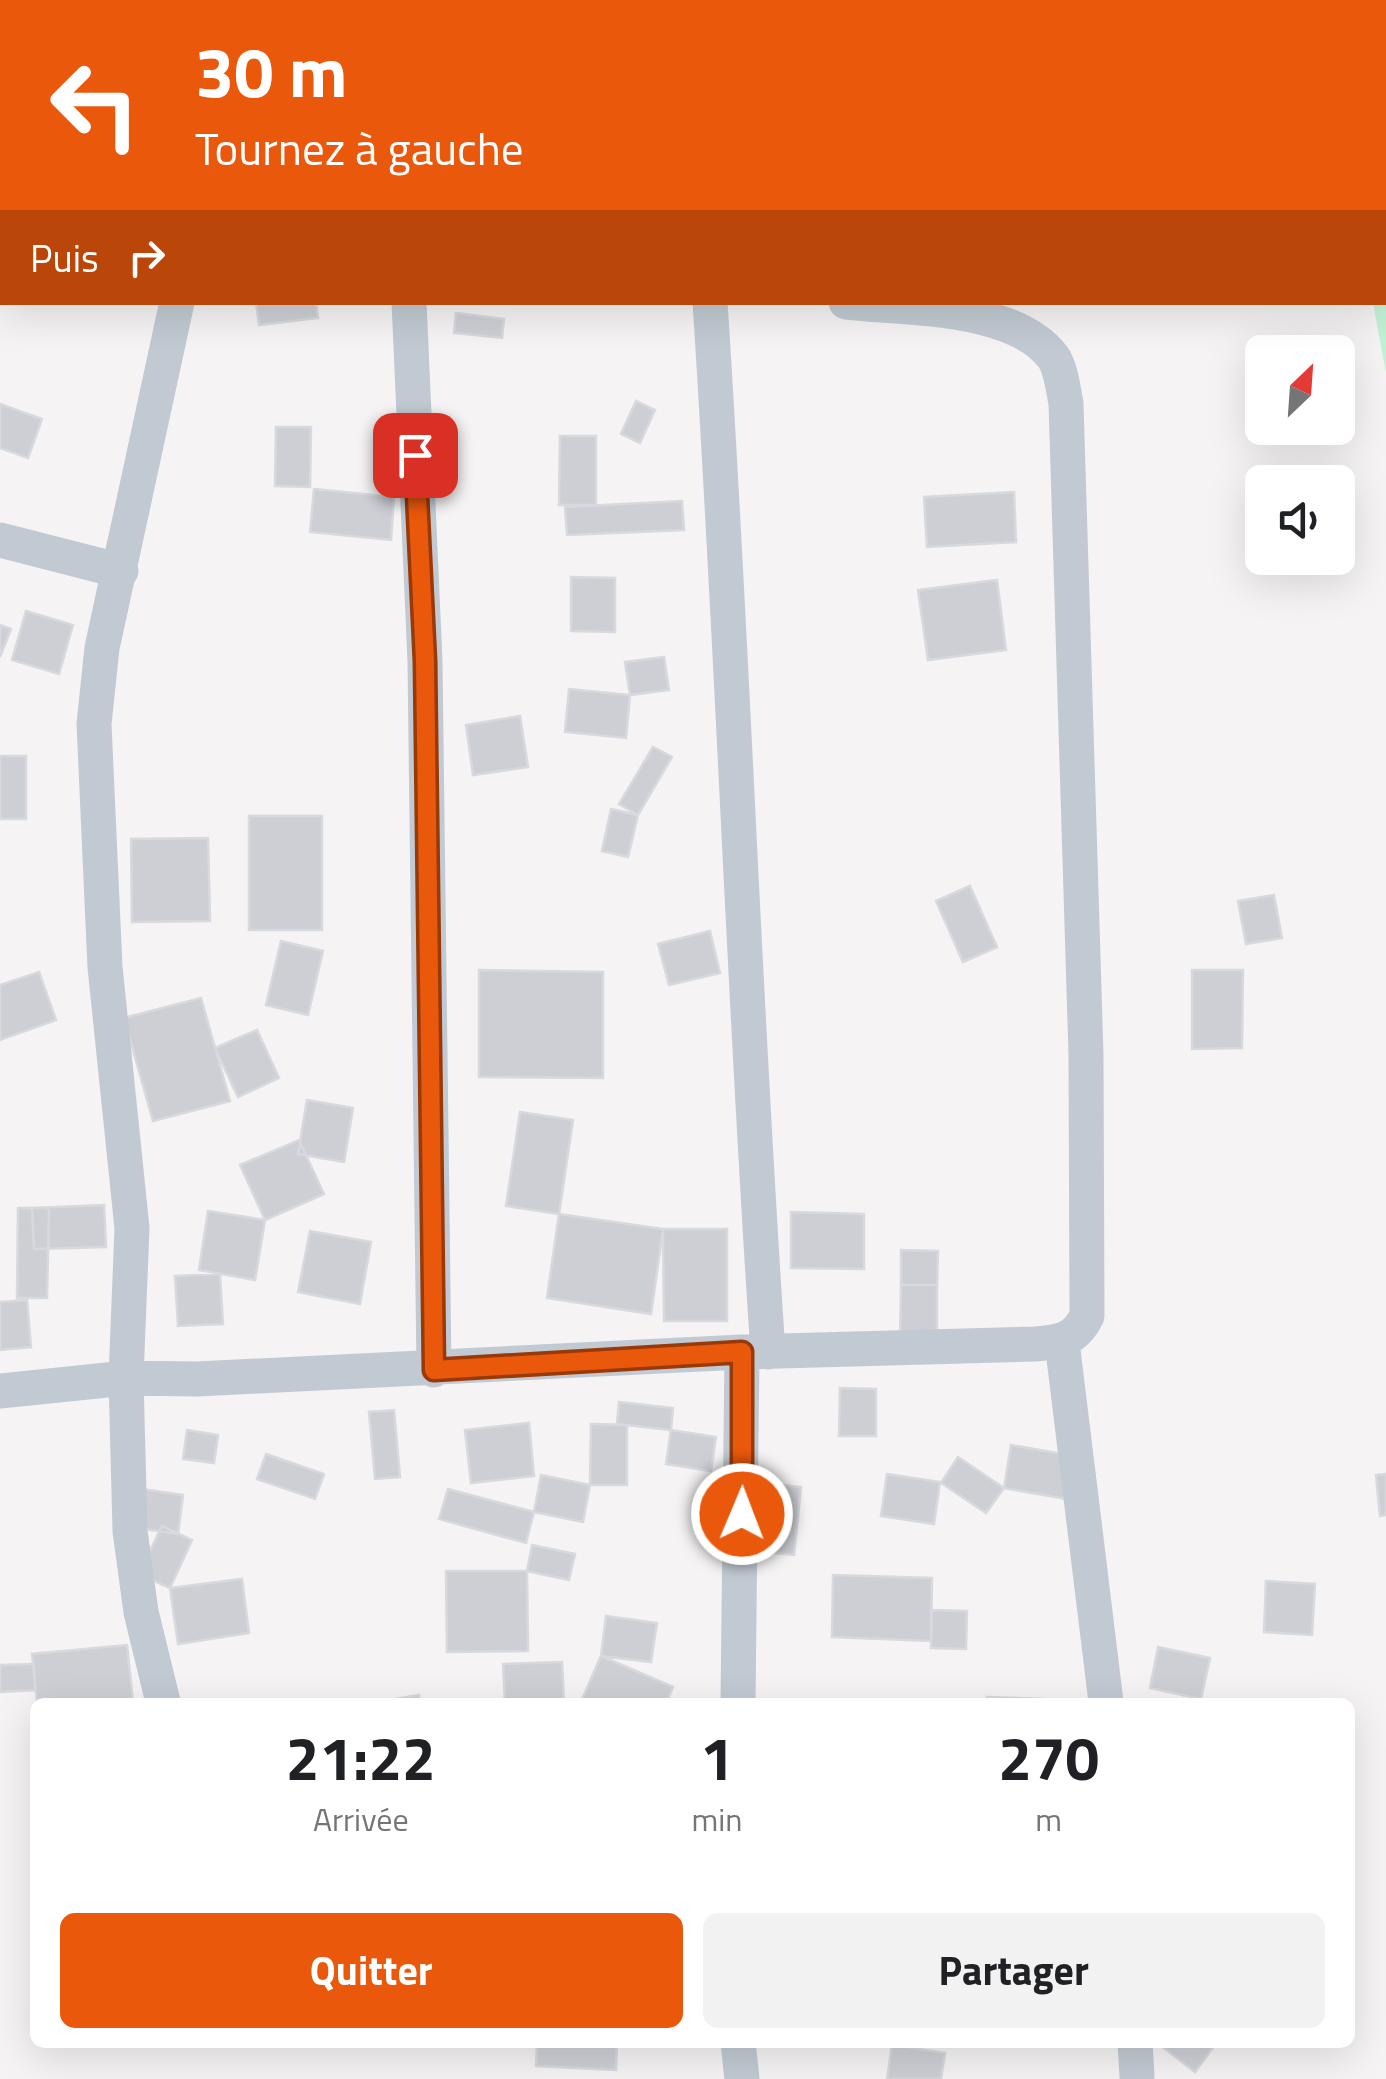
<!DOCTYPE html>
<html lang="fr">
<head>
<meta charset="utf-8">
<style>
	body { margin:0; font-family:"Titillium Web",sans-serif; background:#f2f2f2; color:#202124; height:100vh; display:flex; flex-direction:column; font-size:38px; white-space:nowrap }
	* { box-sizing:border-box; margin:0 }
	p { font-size:32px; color:#757577 }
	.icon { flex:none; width:55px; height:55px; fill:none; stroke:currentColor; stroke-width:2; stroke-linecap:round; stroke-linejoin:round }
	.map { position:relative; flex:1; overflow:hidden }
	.details { position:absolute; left:30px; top:1698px; width:1325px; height:350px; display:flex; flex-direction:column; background:#fff; border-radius:15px; box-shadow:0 10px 40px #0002 }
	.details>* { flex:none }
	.guide { position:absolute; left:0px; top:0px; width:1388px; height:305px; box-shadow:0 10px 40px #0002; background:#ea580c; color:#fff; overflow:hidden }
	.needle { width:65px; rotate:25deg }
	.fabs { position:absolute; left:1245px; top:335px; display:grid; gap:20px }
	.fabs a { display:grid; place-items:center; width:110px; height:110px; border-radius:15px; background:#fff; box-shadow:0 10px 40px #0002; font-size:50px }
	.pin { position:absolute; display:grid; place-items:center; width:85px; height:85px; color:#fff; margin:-42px; border-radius:20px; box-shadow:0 5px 15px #0006 }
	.me { position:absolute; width:110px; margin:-55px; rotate:1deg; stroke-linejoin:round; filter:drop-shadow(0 0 8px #0008) }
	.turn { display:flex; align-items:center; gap:35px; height:210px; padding:0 30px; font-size:45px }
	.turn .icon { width:130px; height:130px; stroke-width:2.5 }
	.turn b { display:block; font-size:70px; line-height:85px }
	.then { display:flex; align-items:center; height:95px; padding:0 30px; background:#0003; gap:20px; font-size:38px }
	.eta { display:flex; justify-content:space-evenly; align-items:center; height:170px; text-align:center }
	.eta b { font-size:60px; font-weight:700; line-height:70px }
	.button { display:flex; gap:20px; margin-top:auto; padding:20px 30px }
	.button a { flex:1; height:115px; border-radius:15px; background:#ea580c; color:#fff; font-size:40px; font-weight:700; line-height:115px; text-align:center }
	.button a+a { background:#f2f2f2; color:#202124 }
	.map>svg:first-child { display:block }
</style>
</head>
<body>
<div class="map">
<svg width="1386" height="2079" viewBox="0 0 1386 2079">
	<rect width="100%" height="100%" fill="#f5f3f3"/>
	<path fill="#c3f1d5" d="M1319,0H1386V373L1373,303L1385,302V2Z"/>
	<path fill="#cdcfd5" stroke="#d7d9de" stroke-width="2.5" d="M256,302H316L318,318L259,325Z
		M456,313L504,319L502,338L454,333Z
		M636,401L655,410L640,443L621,434Z
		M0,404L42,419L28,458L0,448Z
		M276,427H311L310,487L275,486Z
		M560,436H596V505H559Z
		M314,489L394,497L391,540L310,532Z
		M1014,492L1016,542L927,547L924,497Z
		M682,501L684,530L567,535L565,507Z
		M571,577L615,578V632L571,631Z
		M997,580L1006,650L928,660L918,590Z
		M26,611L73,625L59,674L12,660Z
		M0,625L11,629L0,657Z
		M664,657L669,690L630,695L625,662Z
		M569,689L630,695L626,738L565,732Z
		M520,716L528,767L473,775L466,725Z
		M653,747L672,757L638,815L619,804Z
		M0,756H26V819H0Z
		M611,809L638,815L628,857L602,851Z
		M249,816H322V930H249Z
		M208,838L210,921L132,922L131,839Z
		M970,886L997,947L963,962L936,901Z
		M1274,895L1282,938L1246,944L1238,901Z
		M710,931L720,973L669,985L658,944Z
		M281,941L323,951L308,1015L266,1005Z
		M479,970L603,972V1078L479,1077Z
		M1192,970H1243L1242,1048L1192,1049Z
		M39,972L56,1020L0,1040V985Z
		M201,998L230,1101L153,1121L124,1018Z
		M257,1030L279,1078L238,1097L215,1048Z
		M307,1100L353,1108L344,1162L298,1154Z
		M520,1112L573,1120L559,1214L506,1206Z
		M299,1140L324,1194L265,1220L240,1165Z
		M104,1205L106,1247L34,1249L32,1208Z
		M18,1208H49L47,1298H17Z
		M208,1211L265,1220L255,1280L199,1270Z
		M791,1212L864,1214V1269L791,1268Z
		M559,1214L663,1229L651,1314L547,1298Z
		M663,1229H727V1321H664Z
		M310,1231L371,1242L360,1304L298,1292Z
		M901,1250L938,1251L937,1285H901Z
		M220,1274L223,1324L178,1326L175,1276Z
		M901,1285H937V1338H900Z
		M27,1300L31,1347L0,1350V1302Z
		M840,1388L876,1389V1436H839Z
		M619,1402L673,1408L671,1430L617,1424Z
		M394,1410L400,1477L375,1479L369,1412Z
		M529,1423L534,1476L471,1483L465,1430Z
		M591,1424L627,1425V1485H590Z
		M187,1430L218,1435L214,1463L183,1459Z
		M671,1430L716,1437L711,1471L666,1464Z
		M1011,1445L1079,1457L1072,1500L1004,1488Z
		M266,1454L324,1474L315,1499L257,1479Z
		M958,1457L1004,1488L986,1513L941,1483Z
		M887,1474L940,1482L934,1524L881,1516Z
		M1386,1474V1515L1380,1516L1376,1475Z
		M541,1475L590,1485L583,1522L534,1512Z
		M743,1481L801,1487L794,1555L736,1549Z
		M142,1489L183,1495L178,1534L137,1528Z
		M448,1489L534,1512L526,1543L439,1519Z
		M162,1526L192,1540L170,1588L139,1574Z
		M532,1545L575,1554L569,1580L527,1571Z
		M446,1571H527L528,1651L447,1652Z
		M833,1575L932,1578L931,1641L832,1637Z
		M242,1579L249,1633L178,1644L170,1588Z
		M1266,1581L1315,1584L1312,1635L1264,1632Z
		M932,1610L967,1611L966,1649L931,1648Z
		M606,1616L657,1623L651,1662L601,1656Z
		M127,1645L133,1702H37L32,1654Z
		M1158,1647L1210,1658L1201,1699L1150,1688Z
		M601,1656L673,1687L667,1702H581Z
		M562,1662L564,1702H505L503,1664Z
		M34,1664L35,1690L0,1692V1665Z
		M419,1695L420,1702H378Z
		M987,1697L1043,1699V1702H987Z
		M537,2042H617L616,2070L536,2066Z
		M1156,2042H1217L1195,2072Z
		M892,2045L945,2053L941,2079H887Z"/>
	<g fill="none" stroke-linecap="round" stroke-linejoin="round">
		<path stroke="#c1cad2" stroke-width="35" d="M409,302L425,661L434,1370
			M710,302C733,652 744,1002 768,1352
			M0,540L121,571
			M1062,1342L1106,1702
			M0,1391L126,1378L197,1379L742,1352L1035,1344C1061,1342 1075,1340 1087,1316L1086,1055L1066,403C1063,389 1061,368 1053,357C1014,305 907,309 846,302
			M163,1702L141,1612L130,1531L126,1378L132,1228L105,967L94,724L102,648L177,302
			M738,1702L742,1352
			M738,2042L742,2079
			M1135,2042L1137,2076"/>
	</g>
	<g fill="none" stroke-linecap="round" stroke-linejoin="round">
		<defs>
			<path id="route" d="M415,455L425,661L434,1370L742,1352V1514"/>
		</defs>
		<use href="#route" stroke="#983908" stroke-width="25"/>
		<use href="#route" stroke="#ea580c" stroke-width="18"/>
	</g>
</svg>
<div class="fabs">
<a><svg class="needle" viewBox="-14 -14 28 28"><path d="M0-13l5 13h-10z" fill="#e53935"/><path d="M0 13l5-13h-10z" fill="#757577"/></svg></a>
<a><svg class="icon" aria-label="sound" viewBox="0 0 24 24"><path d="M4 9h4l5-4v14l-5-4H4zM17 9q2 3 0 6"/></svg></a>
</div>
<div class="pin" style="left:415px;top:455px;background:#d93025"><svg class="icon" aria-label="arrive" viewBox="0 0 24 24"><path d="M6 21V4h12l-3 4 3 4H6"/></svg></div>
<svg class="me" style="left:742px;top:1514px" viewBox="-20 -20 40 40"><circle r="17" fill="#ea580c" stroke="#fff" stroke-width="3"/><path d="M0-11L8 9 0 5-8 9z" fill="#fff"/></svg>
<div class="guide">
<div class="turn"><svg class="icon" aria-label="left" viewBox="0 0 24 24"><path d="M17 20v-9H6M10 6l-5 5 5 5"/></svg><div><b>30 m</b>Tournez à gauche</div></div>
<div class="then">Puis<svg class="icon" aria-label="right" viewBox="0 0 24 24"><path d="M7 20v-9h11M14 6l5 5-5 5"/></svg></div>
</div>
<section class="details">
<div class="eta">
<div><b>21:22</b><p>Arrivée</p></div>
<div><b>1</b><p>min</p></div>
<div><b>270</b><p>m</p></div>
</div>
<div class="button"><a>Quitter</a><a>Partager</a></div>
</section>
</div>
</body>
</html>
